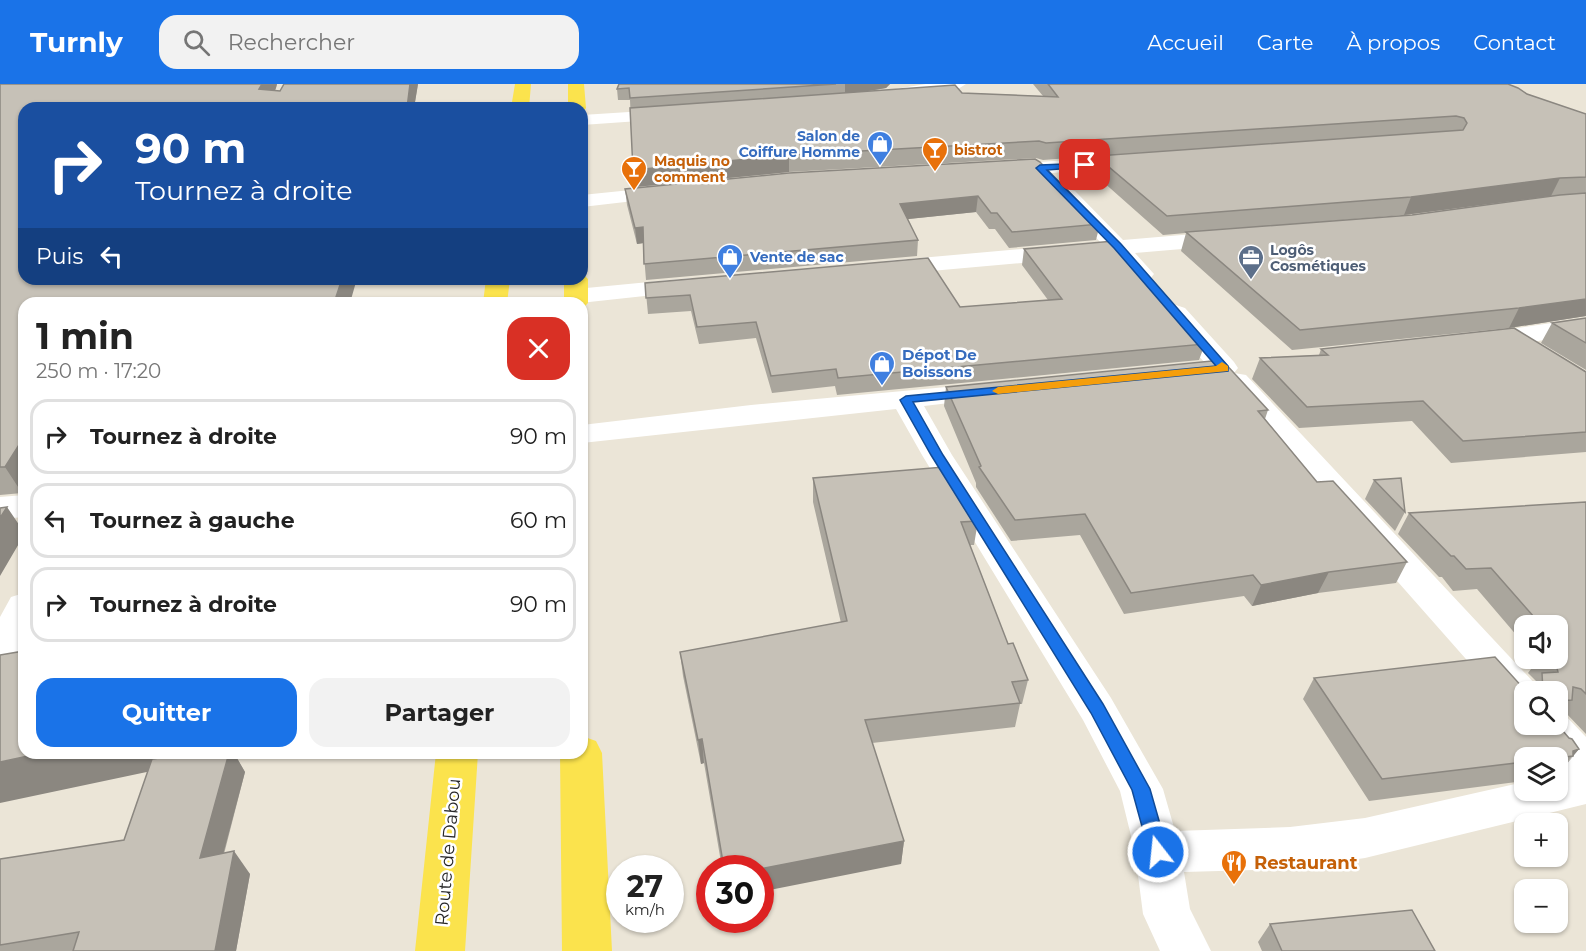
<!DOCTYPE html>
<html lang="fr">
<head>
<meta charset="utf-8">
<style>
	body { margin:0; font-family:Montserrat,sans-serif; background:#f2f2f2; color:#222; height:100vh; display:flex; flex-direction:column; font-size:22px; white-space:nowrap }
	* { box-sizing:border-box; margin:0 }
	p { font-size:20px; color:#767676 }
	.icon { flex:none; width:33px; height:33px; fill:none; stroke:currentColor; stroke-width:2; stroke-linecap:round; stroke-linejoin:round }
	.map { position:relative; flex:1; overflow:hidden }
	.drawer { position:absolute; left:18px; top:213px; width:570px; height:462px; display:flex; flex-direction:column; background:#fff; border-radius:18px; box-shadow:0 2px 4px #0004 }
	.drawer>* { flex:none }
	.hud { position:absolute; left:18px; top:18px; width:570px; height:183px; border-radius:18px; box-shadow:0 2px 4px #0004; background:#1a4fa0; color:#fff; overflow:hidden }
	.controls { position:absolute; left:1514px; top:531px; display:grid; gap:12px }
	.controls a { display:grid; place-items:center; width:54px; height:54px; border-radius:12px; background:#fff; box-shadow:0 2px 4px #0004; font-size:30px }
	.speed { position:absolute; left:606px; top:771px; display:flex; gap:12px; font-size:30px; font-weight:700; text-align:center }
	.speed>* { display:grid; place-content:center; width:78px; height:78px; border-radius:50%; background:#fff; box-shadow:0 2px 4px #0004; line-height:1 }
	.speed small { font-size:15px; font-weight:400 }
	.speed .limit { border:9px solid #d22; background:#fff; color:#111 }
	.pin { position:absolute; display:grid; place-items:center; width:51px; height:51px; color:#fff; margin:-26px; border-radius:12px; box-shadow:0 3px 9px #0006 }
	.me { position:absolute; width:66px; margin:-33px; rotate:344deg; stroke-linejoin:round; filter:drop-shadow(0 0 4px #0008) }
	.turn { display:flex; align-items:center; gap:21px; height:126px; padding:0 18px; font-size:27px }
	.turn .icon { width:78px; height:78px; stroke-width:2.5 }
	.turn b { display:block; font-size:42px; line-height:51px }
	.then { display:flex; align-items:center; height:57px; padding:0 18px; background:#0003; gap:12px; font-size:22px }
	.round { display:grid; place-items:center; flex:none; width:63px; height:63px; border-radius:18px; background:#f2f2f2 }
	.overview { display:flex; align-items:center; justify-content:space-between; height:102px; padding:0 18px }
	h1 { font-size:36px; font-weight:700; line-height:45px }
	.cta { display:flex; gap:12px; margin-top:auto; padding:12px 18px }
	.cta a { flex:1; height:69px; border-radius:18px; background:#1a73e8; color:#fff; font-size:24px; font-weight:700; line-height:69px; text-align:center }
	.cta a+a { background:#f2f2f2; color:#222 }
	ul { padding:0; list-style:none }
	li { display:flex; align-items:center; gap:18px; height:75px; margin:0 12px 9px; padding:0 6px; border:3px solid #e0e0e0; border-radius:18px }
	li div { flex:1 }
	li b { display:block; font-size:22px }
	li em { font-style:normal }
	header { display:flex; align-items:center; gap:36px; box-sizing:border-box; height:84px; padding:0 30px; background:#1a73e8; color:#fff }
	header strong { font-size:28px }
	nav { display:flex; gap:33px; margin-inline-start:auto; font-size:21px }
	.search { width:420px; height:54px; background:#f2f2f2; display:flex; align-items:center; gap:15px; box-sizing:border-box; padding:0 21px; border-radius:18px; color:#767676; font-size:22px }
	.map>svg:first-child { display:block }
</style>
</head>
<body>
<header>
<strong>Turnly</strong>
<div class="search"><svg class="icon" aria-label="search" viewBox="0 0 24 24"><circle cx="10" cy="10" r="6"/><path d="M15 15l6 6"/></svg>Rechercher</div>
<nav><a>Accueil</a><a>Carte</a><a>À propos</a><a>Contact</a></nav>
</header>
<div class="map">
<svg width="1586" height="867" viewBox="0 0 1586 867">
	<rect width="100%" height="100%" fill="#ebe5d7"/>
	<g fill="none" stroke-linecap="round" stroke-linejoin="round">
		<path fill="#fff" fill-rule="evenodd" d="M926,0H966L958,5L895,15L889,14L886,10L889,6Z
			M676,25L682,26L685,30L682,34L582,41V31Z
			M1139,71L1146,73L1149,77L1146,81L1040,90L1033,88L1030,84L1033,80L1040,78Z
			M670,102L677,104L680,108L677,112L582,123V111Z
			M1068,105L1075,107L1123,156L1229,147L1237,149L1240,154L1237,159L1229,161L1135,169L1154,190L1150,195C1132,200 1123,184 1112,171L886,191L878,189L874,184L878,179L886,177L1100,158L1058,111L1061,107Z
			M691,194L700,196L703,201L700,206L580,219L567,217L564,212L567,207L576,205Z
			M1176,221L1185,224L1234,278L1238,284L1234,289L1246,291L1538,603L1540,608H1524V630L1510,625L1226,303L1222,297L1226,292L1191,296L1181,294L1177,288L1181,282L1204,278L1163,229L1167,224Z
			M1586,234V250L1483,265L1474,263L1470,257L1474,251L1483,249Z
			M990,299L1000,301L1004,307L1000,313L924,322L952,371L1111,614L1163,705L1175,747L1290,743L1365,734L1524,698V706H1557V690L1565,688L1557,679V674H1553L1534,652L1528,640H1557V626L1562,628L1586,653V720L1365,774L1290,785L1184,788L1190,825L1211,867H1160L1143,830L1135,768L1120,707L1083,636L922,371L896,325L582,359V341L751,321Z
			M24,411V433L0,435V413Z
			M24,509V558L13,578L0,582V533L11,513Z"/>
		<path fill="#fbe34d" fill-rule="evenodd" d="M515,0H531L529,24H511Z
			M568,0H584L586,24L583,28L582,24H568Z
			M582,189L588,195V219L582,225V219H564V195H582Z
			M486,195H510L507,219H483Z
			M582,652L596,657L602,669L612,867H562L560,669H582Z
			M436,669H478L465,867H415Z"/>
	</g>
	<path fill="#aaa69d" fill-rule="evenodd" d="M0,0H277L275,7H280L284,0H418L414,24H24V195H164L165,197L181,198L182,195H399L24,219V405L22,409L0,411Z
		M619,0H890L886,4L863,8L962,9L1043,12L1033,0H1508L1527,10L1586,30V232L1509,244L1292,266L1181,167L1186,149L1163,151L1093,89L1096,72L1043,76L1036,74L789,88L635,103L633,86L630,16H618L617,5ZM1552,112L1412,131L1246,144L1404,131Z
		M1035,75L1100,140L1096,156L1009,164L995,145H989L976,128L908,135L918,156L917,172L646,196L643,159L637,160L627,121L625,105Z
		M1024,165L1205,260L1199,276L837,311L835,302L772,309L756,254L699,260L691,227L648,230L645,199L960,223L1048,216L1022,181Z
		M1586,234V286L1541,259L1552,239Z
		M1321,265L1586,288V368L1451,379L1412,337L1299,344L1252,295L1260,274L1319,271Z
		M946,303L1268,326L1265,335L1317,398L1407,478L1396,499L1318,509L1252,522L1244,512L1124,530L1080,451L1011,457L976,403V399L944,322Z
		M813,394L978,437L974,461H970L1008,560L1028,596L1022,620H1020L1015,643L872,659L904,757L901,780L760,784H722L704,679L701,680L683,592L680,568L841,539L813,418Z
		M1374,396L1405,428L1395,447L1365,415Z
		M1586,418V650L1564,627L1557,635V608H1524L1579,665L1557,690V674H1524V697L1369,717L1303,615L1314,594L1524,605L1529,607L1536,597L1528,589L1538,576L1537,574H1557V542H1524V560L1477,505L1453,507L1442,493H1439L1398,450L1409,429Z
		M24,669H234L245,688L224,770L250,790L236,867H0V775L124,756L148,688Z
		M1270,840L1435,867H1262L1258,858Z"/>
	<path fill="#8b8780" d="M262,0H277L276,4L266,24L259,5Z
		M410,0H418L414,24H407Z
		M845,0H890L886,4L845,11Z
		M789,71V88L635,103L633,86Z
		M1560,94L1551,112L1404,131L1411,113Z
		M978,112L976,128L899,136L900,120Z
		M643,143L644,159L637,160L635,144Z
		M156,195H164L170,209L155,197Z
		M342,195H355L356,198L350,219H334Z
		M1586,215V232L1509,244L1519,224Z
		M24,353V405L22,409L5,383Z
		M7,423L24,448V451L0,492V430Z
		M1329,488L1318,509L1252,522L1261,501Z
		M702,655L704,679L701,680L698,656Z
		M1579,665L1561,687H1560L1573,672V667Z
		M42,669H197L194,678L0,719V678Z
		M229,669H234L245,688L216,797L200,774Z
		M904,757L901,780L760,808V785Z
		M234,767L250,790L236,867H215Z"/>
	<path fill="#c6c1b7" stroke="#8b8780" stroke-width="1.5" d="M0,0H262L259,5L280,7L284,0H410L407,24H24V195H156L155,197L181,198L182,195H342L334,219H24V353L5,383H0Z
		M619,0H836L630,14L629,4L617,5Z
		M1048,0H1508L1518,4L1527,10L1586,30V93L1560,94L1411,113L1167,132L1096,72L1463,46L1467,39L1464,34L1456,32L1046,59L1039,57L789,71L633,86L630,24L955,1L962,9L1058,13Z
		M1035,75L1040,78L1100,140L1012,148L997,129H991L978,112L900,120L918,156L644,180L643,143L635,144L625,105L789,89Z
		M1586,109V215L1519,224L1300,246L1186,148L1412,131L1560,111Z
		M1114,157L1205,260L838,294L836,285L771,292L756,238L697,243L690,211L646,214L645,199L928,174L960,223L1062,215L1024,165Z
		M1586,234V259L1552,239Z
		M1514,244L1586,288V348L1463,357L1423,317L1307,323L1260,274L1328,271L1321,265Z
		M1222,276L1268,326L1258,327L1317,398L1333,397L1407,478L1329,488L1261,501L1253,491L1131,509L1085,430L1015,436L979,383L981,382L946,303Z
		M944,383L978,437L961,438L1008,560L1013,559L1028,596L1012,598L1020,619L865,636L904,757L760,785L724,784L702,655L698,656L680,568L847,537L813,394Z
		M1401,394L1405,428L1374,396Z
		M1586,418V610L1581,605L1573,603L1572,616L1557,617V608H1543L1542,589L1558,588L1556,580L1551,574H1557V566H1564L1557,558V542H1542L1491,484L1466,485L1454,472H1451L1409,429Z
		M7,423L0,434V424Z
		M24,567V669H42L0,678V571Z
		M1495,573L1524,605L1531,608H1524V640H1557L1569,654L1572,655L1579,665L1573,667V672L1557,674H1524V678L1382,695L1314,594Z
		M196,669H229L200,774L234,767L215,867H73L79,848L0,861V775L124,756L152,675Z
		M1412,826L1435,867H1282L1270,840Z"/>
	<path fill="#1a73e8" stroke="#114b97" stroke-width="1.5" d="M1088,79L1089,81L1085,83L1047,86L1121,160L1228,282V287L913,318L943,371L1103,620L1150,705L1168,768L1165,774L1158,776L1152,774L1149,768L1132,706L1091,629L931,371L900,316L906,312L1216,282L1114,164L1036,84L1040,81Z"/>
	<path fill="#f59e0b" d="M1222,278L1228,282V287L998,310L992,307L998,303L1216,282Z"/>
	<defs>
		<symbol id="shop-pin" viewBox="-11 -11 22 30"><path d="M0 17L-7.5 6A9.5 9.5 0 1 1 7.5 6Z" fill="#3f7fe0" stroke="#fff"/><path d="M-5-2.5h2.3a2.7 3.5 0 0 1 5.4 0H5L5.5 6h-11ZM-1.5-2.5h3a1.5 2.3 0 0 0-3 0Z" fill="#fff"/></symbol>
		<symbol id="bar-pin" viewBox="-11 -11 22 30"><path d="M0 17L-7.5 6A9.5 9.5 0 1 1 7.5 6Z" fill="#e8710a" stroke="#fff"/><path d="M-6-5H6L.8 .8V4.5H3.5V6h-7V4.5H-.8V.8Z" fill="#fff"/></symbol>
		<symbol id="office-pin" viewBox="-11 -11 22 30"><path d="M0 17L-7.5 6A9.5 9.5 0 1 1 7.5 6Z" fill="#5c6f8a" stroke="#fff"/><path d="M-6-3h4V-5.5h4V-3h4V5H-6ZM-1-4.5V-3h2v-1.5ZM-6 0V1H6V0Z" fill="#fff"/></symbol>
		<symbol id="restaurant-pin" viewBox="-11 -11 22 30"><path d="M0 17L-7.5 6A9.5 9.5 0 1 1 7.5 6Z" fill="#e8710a" stroke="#fff"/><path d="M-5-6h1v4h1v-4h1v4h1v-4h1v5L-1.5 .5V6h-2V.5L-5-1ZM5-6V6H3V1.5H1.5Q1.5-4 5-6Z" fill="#fff"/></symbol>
	</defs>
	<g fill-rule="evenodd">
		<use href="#shop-pin" x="865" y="45" width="30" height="40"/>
		<use href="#bar-pin" x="920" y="51" width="30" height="40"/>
		<use href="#bar-pin" x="619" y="70" width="30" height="40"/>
		<use href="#shop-pin" x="715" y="158" width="30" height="40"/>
		<use href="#office-pin" x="1236" y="159" width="30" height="40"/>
		<use href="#shop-pin" x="867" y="265" width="30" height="40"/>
		<use href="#restaurant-pin" x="1219" y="764" width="30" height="40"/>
	</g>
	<g text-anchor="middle" stroke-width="5" stroke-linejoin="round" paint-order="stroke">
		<g font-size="14" font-weight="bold" fill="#366cbe" stroke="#fff" text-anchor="end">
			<text x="860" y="57">Salon de<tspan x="860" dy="16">Coiffure Homme</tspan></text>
			<text x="750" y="178" text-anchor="start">Vente de sac</text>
		</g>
		<g font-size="14" font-weight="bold" fill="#c56008" stroke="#fff" text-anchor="start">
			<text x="954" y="71">bistrot</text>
			<text x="654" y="82">Maquis no<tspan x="654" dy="16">comment</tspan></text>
		</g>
		<g font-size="14" font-weight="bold" fill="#4e5e75" stroke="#fff" text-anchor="start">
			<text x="1270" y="171">Logôs<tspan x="1270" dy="16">Cosmétiques</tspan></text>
		</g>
		<g font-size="15" font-weight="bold" fill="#366cbe" stroke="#fff" text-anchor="start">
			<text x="902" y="276">Dépot De<tspan x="902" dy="17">Boissons</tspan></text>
		</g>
		<g font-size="18" fill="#272727" stroke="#fff">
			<text transform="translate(448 768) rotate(-85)" y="6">Route de Dabou</text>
		</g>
		<g font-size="18" font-weight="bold" fill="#c56008" stroke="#fff" text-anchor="start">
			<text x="1254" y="785">Restaurant</text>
		</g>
	</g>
</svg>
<div class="controls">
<a><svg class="icon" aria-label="sound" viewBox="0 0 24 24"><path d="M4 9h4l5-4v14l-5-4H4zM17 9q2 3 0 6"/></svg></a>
<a><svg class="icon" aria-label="search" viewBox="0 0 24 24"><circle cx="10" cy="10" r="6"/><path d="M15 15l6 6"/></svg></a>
<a><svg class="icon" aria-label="layers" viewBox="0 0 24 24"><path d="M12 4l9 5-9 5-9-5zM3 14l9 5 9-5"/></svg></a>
<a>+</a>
<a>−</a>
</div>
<div class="speed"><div>27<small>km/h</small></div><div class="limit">30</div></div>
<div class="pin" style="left:1085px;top:81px;background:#d93025"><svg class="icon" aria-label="arrive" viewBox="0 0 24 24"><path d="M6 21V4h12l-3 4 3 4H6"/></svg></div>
<svg class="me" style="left:1158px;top:768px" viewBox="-20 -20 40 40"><circle r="17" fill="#1a73e8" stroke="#fff" stroke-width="3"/><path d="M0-11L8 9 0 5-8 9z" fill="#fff"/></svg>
<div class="hud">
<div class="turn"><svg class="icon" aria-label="right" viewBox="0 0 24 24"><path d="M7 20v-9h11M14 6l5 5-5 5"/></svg><div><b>90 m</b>Tournez à droite</div></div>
<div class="then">Puis<svg class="icon" aria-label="left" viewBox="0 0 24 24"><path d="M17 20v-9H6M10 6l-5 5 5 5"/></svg></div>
</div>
<section class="drawer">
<div class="overview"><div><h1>1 min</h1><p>250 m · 17:20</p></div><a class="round" style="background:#d93025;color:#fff"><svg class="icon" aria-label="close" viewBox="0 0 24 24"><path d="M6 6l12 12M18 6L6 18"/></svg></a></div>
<ul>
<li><svg class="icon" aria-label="right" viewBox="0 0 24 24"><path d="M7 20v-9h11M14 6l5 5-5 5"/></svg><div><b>Tournez à droite</b></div><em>90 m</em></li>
<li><svg class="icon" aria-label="left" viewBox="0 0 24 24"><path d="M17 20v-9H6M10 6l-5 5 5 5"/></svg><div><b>Tournez à gauche</b></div><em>60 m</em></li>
<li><svg class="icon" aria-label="right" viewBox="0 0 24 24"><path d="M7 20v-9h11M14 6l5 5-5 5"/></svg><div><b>Tournez à droite</b></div><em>90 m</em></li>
</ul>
<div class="cta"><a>Quitter</a><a>Partager</a></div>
</section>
</div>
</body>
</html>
